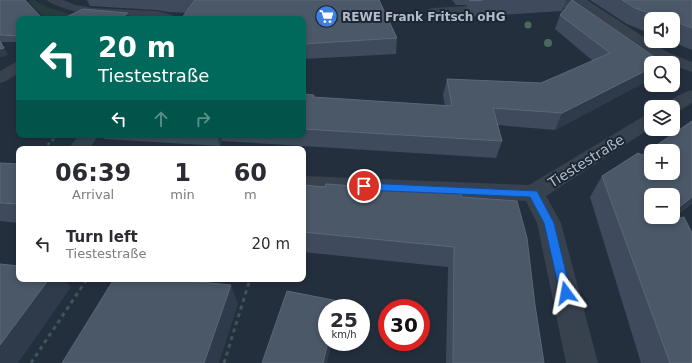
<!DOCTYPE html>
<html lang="en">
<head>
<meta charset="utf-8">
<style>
	body { margin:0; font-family:"DejaVu Sans",sans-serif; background:#f2f2f3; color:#2b2b33; height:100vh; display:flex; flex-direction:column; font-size:15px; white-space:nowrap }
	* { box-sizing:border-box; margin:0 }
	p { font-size:13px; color:#7c7c81 }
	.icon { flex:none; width:22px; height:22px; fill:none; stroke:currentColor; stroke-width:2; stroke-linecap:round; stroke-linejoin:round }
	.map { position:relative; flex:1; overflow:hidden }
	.panel { position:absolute; left:16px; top:146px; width:290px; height:136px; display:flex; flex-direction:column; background:#fff; border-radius:8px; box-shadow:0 2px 6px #0003 }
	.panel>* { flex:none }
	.top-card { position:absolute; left:16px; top:16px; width:290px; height:122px; border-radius:8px; box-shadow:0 2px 6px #0003; background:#00695c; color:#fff; overflow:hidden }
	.buttons { position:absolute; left:644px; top:12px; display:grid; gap:8px }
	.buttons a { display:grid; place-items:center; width:36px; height:36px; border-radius:8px; background:#fff; box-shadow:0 2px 6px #0003; font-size:20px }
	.speed { position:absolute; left:318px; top:299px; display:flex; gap:8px; font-size:20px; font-weight:700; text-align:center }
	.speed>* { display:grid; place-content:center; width:52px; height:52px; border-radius:50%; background:#fff; box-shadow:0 2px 6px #0003; line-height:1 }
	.speed small { font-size:10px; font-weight:400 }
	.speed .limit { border:6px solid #d22; background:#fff; color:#111 }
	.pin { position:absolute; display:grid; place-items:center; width:34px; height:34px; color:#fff; margin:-17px; border:2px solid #fff; border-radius:50%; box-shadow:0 1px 4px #0007 }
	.me { position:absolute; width:44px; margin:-22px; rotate:347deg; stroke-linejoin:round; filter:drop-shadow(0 0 3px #0008) }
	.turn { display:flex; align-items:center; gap:14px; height:84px; padding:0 16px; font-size:18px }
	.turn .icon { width:52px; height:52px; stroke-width:2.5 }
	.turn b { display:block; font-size:28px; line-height:34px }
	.lanes { display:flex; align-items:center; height:38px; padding:0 16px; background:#0003; justify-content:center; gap:20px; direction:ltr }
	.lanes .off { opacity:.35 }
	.eta { display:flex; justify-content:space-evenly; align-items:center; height:68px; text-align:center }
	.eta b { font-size:24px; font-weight:700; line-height:28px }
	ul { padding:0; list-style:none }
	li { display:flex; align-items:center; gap:12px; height:60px; padding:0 16px }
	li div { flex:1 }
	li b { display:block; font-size:15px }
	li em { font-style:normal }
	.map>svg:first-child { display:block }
</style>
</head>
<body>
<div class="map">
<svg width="692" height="363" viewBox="0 0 692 363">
	<rect width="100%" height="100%" fill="#242f3e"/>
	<path fill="#263c3f" d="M34,0L46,7L87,19H46L28,1Z"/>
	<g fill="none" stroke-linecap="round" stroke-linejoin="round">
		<path stroke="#3f5557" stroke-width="2.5" stroke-dasharray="3 3" stroke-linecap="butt" d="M43,149L56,137"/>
		<path stroke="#3f5557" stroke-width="3" stroke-dasharray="4 4" stroke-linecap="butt" d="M31,363L87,279
			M224,363L250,279"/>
		<path fill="#38414e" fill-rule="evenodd" d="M47,0H63L76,5L93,8L157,11L173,15L175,18C167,21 154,19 145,18C112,17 80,17 49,2Z
			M573,0H587L667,52L692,62V72L673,65V63H669L657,58L581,7L534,10L530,9L528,6L530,3L534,2Z
			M496,4L500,5L502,8L500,11L433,16L429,15L427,12L429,9L433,8Z
			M19,61V73L6,81L0,83V71L14,63Z
			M692,90V103L679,111L673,112V107H664C670,99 683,92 692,90Z
			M651,114V128L546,196L561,223L598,363H566L537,223L526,201L303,192V176L529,185L644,116Z
			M79,135H99L89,149H68Z"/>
	</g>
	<g fill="#4b6a5d">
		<circle cx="528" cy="25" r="3.5"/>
		<circle cx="548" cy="43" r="4"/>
	</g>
	<path fill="#3f4b5c" d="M0,0L19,19V42H0L8,55L0,57Z
		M87,0H379L397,38L396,54L303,59V19L168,12L157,10L90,6Z
		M452,0H566L562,11L466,17L465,16L467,5H456Z
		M590,0H692V50L670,41H673V19H651V34L627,24Z
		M560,15L662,62L661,63H651V79L555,130L498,125L502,141L496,158L222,141L220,146L104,139L101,135H303V94L314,95V97L445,106L443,95L447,79L541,83L593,61L555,29Z
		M692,121V203L670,221L692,363H641L590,197L602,176L642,155Z
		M0,163L19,164V223L0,221Z
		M303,185L461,197L535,305L544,363H446L448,267L303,252Z"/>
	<path fill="#2f3b4b" d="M128,13L131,19H120Z
		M4,48L8,55L0,57V49Z
		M651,68V79L555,130L562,113Z
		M217,135H221L222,141L220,146Z
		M692,197V202L642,244L659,224L667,217H673V212Z
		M49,279H64L71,287L18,363H0V345Z
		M231,285L238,304L219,363H204Z
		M328,342H332L327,363H323Z"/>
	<path fill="#4b5868" stroke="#5c6777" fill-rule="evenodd" d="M0,0H25L43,19H19V36L0,35Z
		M195,0H379L397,38L303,44V19H181Z
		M469,0H483L470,1Z
		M572,0L662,62L660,63H651V68L562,113L493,108L502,141L303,129V94L314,95L313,97L452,106L447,79L541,83L610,53L560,15Z
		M622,0H692V28L673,21V19H667L635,8Z
		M83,9L128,13L120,19H62Z
		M0,41L4,48L0,49Z
		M692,121V197L673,212V195H651V217H667L659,224L684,217L692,233V363H670L602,176L638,153L642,155ZM651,151H673V173H651Z
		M0,163L19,164V204L0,203Z
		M326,184L462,194L461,197L517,201L527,238L535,305L544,363H453L454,247L303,232V185L325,187Z
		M0,264L19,266V279H49L0,345Z
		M114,279H171L231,285L204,363H62Z
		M287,291L338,301L336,308H327V342H328L323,363H262Z"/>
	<path fill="#1a73e8" stroke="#114b97" d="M364,183L537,191L554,223L571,293L570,297L566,298L561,297L560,293L544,223L530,197L364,190L360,186Z"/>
	<defs>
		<symbol id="supermarket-disc" viewBox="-11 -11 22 22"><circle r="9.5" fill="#3f7fe0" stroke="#1d2633"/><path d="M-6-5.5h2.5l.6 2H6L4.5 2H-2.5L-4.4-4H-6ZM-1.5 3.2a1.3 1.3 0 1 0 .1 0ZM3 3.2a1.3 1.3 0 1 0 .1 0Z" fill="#fff"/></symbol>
	</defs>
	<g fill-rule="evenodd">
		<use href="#supermarket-disc" x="314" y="4" width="25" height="25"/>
	</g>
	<g text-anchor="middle" stroke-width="4" stroke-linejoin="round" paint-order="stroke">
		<g font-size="12" font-weight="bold" fill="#b4bcc9" stroke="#1d2633" text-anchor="start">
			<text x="342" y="21">REWE Frank Fritsch oHG</text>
		</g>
		<g font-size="14" fill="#b4bcc9" stroke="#1d2633">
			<text transform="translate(586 161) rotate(-32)" y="5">Tiestestraße</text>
		</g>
	</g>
</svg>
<div class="buttons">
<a><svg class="icon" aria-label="sound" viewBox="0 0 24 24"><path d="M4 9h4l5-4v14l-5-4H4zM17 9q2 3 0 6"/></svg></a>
<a><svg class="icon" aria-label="search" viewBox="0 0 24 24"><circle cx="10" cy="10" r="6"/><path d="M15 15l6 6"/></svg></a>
<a><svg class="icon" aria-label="layers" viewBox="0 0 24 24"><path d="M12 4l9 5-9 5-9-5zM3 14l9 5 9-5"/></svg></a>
<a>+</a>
<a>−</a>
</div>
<div class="speed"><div>25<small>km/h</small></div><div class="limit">30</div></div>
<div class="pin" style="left:364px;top:186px;background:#d93025"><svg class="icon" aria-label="arrive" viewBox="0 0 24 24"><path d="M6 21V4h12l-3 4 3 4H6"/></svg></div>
<svg class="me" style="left:566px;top:293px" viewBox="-20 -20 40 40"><path d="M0-17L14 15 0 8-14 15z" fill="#1a73e8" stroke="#fff" stroke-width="4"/></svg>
<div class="top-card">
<div class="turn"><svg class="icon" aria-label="left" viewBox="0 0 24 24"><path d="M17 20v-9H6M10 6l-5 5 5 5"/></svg><div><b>20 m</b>Tiestestraße</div></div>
<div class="lanes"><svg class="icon" aria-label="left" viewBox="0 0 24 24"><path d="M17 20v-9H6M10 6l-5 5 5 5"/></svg><svg class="icon off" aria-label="ahead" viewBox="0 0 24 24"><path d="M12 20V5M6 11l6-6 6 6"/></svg><svg class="icon off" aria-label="right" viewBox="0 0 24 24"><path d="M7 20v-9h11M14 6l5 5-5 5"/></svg></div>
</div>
<section class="panel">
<div class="eta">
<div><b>06:39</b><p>Arrival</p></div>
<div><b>1</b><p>min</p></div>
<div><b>60</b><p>m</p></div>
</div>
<ul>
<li><svg class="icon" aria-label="left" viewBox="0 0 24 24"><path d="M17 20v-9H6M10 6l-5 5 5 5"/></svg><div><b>Turn left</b><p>Tiestestraße</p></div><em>20 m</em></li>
</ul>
</section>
</div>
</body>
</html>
